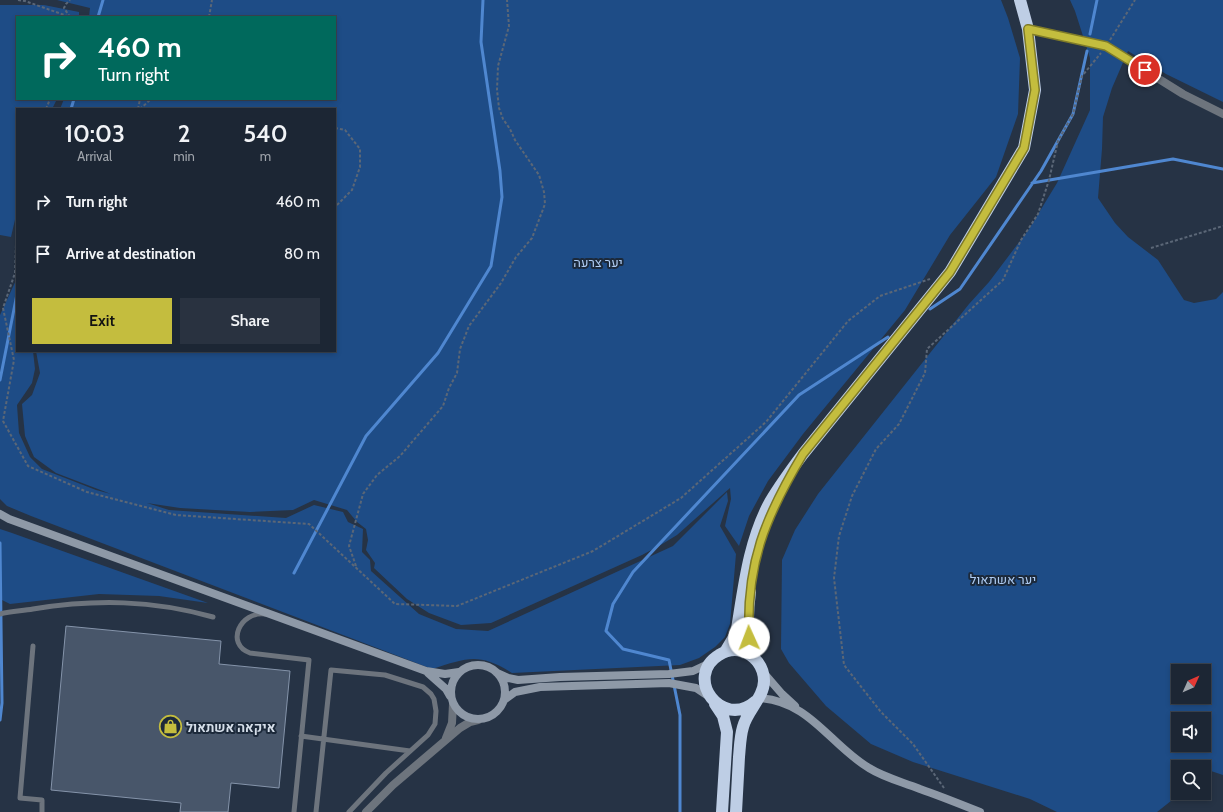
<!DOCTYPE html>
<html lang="en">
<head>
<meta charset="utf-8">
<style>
	body { margin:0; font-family:Cabin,Heebo,sans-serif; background:#293240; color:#f1f3f6; height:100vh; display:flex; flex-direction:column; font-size:15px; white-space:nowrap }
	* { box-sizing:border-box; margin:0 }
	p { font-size:13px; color:#a0a5ac }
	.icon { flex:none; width:22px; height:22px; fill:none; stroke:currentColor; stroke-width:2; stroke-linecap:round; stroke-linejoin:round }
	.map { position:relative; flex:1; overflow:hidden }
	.sheet { position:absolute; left:16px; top:108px; width:320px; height:244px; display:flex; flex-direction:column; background:#1c2634; border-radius:0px; box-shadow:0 2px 6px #0003,0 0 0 1px #3a434f }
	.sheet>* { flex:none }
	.guide { position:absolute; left:16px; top:16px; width:320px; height:84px; border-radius:0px; box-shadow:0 2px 6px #0003,0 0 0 1px #3a434f; background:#00695c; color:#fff; overflow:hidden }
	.needle { width:26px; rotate:45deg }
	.tools { position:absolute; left:1171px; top:664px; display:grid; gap:8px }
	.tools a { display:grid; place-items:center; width:40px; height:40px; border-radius:0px; background:#1c2634; box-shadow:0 2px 6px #0003,0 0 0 1px #3a434f; font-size:20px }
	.pin { position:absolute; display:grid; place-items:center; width:34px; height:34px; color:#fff; margin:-17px; border:2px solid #fff; border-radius:50%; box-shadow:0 1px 4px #0007 }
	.me { position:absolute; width:44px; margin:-22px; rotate:358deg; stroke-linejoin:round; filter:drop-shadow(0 0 3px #0008) }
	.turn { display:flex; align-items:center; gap:14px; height:84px; padding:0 16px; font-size:18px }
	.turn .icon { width:52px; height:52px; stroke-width:2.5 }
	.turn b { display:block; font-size:28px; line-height:34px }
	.eta { display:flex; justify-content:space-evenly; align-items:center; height:68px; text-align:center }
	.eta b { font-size:24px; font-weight:600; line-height:28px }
	.button { display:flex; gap:8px; margin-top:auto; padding:8px 16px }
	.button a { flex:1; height:46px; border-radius:0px; background:#c4bd3e; color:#111; font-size:16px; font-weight:600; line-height:46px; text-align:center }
	.button a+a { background:#293240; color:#f1f3f6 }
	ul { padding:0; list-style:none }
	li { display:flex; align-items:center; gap:12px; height:52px; padding:0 16px }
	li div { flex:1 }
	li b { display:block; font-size:15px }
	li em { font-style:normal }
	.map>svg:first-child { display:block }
</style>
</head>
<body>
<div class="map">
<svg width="1223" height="812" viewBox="0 0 1223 812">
	<rect width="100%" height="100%" fill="#263345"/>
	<path fill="#1e4c86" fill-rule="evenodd" d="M57,0H1001L1008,18L1020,58L1018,114L996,177L950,235L905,310L803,434L768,481L749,516L739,546L725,526L731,499L730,488L677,535L659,546L642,555L491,623L461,625L429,613L407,599L374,568L375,563L366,550L368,540L366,529L357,522L347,510L314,500L293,510L250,512L180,508L147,503L169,510L286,518L314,505L343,512L348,522L363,529L362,552L370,560L371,571L419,614L456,629L488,631L673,546L727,492L728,501L720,526L736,554L730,624L725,637L715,647L699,658L680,665L512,673C479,652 467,658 432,669L31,516L7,506L0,499V315L17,278V351H33L35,369L32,383L17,405L19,433L30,457L42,469L96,490L111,494L56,473L34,457L25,436L22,404L32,395L40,373L36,351H335V109H60L64,99H335V17H89L90,8Z
		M1070,0H1223V102L1166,74L1128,51L1112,88L1103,117L1102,149L1098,198L1115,223L1128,237L1158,260L1184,300L1194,303L1216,299L1223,292V775L1211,771L1204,776V767H1178V793H1181L1157,812H1057L1030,799L913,762L871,744L826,706L789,663L781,649L782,560L795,530L818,494L969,304L989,282L1029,229L1057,183L1090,110V58L1075,11ZM1178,671H1204V697H1178ZM1178,719H1204V745H1178Z
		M0,5H44L79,12V17H17V99H57L52,109H17V211L11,237L0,235Z
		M0,529L12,533L208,603L159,596L99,594L10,604L0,599Z"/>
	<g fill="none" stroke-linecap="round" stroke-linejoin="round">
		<path stroke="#4f87d0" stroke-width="3" d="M98,17L103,0
			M1090,34L1097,0
			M71,109L74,99
			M1032,183L1173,159L1223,169
			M930,309L960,289L1041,171L1073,114L1087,51
			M0,380L17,294
			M0,543L2,703L0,720
			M294,573L366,436L438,353L491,266L502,197L500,171L481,42L483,0
			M680,812V715L669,660L623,649L606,631L613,604L633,572L799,395L888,337"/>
	</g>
	<path fill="#48566a" stroke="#8594aa" d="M66,626L221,641L219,664L290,671L279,788L231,783L228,812H180L181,803L51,790Z"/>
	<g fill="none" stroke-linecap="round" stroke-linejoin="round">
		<path stroke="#5b6777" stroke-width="2" stroke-dasharray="3 2" stroke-linecap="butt" d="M18,0L25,1L70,17
			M70,17L64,8L66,4L70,0
			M209,17L212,0
			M1110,40L1135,0
			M46,109L50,99
			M138,109L140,99
			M140,109L151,99
			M335,128L345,130L360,149V167L352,190L335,207
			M17,215L15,273L3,308L14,360L3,421L28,466L87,492L176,515L309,524L395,604L457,606L593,551L681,498L766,422L848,321L880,296L930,279
			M1151,248L1223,226
			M356,566L349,546L363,494L377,475L400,456L443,406L449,388L457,373L460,349L469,326L501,283L516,257L532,238L545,204L544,192L539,175L515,140L510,129L503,119L499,108L497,90L498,66L509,26L507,0
			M944,788L913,744L881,712L844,665L834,578L839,536L852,496L876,449L899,424L925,373L927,349L1003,280L1021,240L1038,214L1049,180L1058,141L1073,114L1082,76L1101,53"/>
		<path stroke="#6d747d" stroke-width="5" d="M0,614C11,611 22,611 33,609C96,599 152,600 213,617
			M265,614C240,611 225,644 250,653L309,660L294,812
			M33,646L20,798L42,800V812
			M301,736L410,751
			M316,812L331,670L385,675L423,687L431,694L434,699L436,711L435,724L428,735L386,773L349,812"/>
		<path stroke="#6d747d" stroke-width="8" d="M1028,29L1106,46L1183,94L1223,114
			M446,738L452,723L453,704
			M366,812L393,785L460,728L470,722L478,720"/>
		<path stroke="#8e99a7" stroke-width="8" d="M0,514L9,519L426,671L445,674L459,672
			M451 692a27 27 0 1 1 54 0a27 27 0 1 1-54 0Z
			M763,672L782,694L795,706
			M428,673L446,689L450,696
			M497,673L508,678L518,680L560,677L669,674L693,671L710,663
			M759,698C810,701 830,745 869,768C885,778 903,782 920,789C940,796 960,804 980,812
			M504,700L515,692L540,687L669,683L696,688L708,696"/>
		<path stroke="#becee5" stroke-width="12" d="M750,592C747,614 746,639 755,659
			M725,652L734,637L737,629C744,586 749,541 770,502C780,485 791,470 803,454L950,272L1024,148L1035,90L1028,29L1020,0
			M715,704L723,716L727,732L722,812
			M736,812C737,794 738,776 739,757C740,747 740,737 743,727C747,711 764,697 764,681C764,667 755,655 742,651C734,649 725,651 719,655C683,677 722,731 756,701"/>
	</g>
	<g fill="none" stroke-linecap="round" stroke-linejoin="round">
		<defs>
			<path id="route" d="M749,638C746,564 765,517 803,454L950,272L1024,148L1035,90L1028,29L1106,46L1145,70"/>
		</defs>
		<use href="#route" stroke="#7f7b28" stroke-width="10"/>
		<use href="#route" stroke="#c4bd3e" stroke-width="7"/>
	</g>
	<defs>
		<symbol id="shop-ring" viewBox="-11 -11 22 22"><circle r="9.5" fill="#1c293a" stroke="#c4bd3e" stroke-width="1.5"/><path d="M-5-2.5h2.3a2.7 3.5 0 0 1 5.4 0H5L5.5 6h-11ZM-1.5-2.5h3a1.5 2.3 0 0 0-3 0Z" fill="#c4bd3e"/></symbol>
	</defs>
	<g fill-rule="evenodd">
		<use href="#shop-ring" x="158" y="714" width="25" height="25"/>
	</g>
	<g text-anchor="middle" stroke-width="4" stroke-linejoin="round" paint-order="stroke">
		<g font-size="13" fill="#afccf3" stroke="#1c293a">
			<text x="598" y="267">יער צרעה</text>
			<text x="1003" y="584">יער אשתאול</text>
		</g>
		<g font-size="13" font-weight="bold" fill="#d4dde8" stroke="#1c293a" text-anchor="start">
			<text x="186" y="732">איקאה אשתאול</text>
		</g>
	</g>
</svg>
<div class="tools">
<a><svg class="needle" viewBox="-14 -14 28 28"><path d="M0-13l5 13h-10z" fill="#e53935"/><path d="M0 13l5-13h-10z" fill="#a0a5ac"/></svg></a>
<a><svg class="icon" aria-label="sound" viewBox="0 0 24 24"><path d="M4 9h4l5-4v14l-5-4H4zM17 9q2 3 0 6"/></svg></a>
<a><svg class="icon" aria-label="search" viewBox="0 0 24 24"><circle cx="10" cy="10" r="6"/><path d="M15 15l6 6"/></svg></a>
</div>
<div class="pin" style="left:1145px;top:70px;background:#d93025"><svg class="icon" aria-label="arrive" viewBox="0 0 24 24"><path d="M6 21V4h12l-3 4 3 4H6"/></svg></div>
<svg class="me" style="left:749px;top:638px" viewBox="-20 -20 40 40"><circle r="19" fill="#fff"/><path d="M0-13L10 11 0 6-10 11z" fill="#c4bd3e"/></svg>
<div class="guide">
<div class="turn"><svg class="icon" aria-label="right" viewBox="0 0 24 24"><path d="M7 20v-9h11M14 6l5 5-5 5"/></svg><div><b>460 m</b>Turn right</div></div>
</div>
<section class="sheet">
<div class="eta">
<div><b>10:03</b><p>Arrival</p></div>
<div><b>2</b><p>min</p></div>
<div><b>540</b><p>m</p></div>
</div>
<ul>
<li><svg class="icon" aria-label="right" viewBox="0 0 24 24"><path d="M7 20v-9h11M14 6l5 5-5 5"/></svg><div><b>Turn right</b></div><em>460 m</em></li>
<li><svg class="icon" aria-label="arrive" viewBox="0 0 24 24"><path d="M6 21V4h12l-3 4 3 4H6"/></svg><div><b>Arrive at destination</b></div><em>80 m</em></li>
</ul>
<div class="button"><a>Exit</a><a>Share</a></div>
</section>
</div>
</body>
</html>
